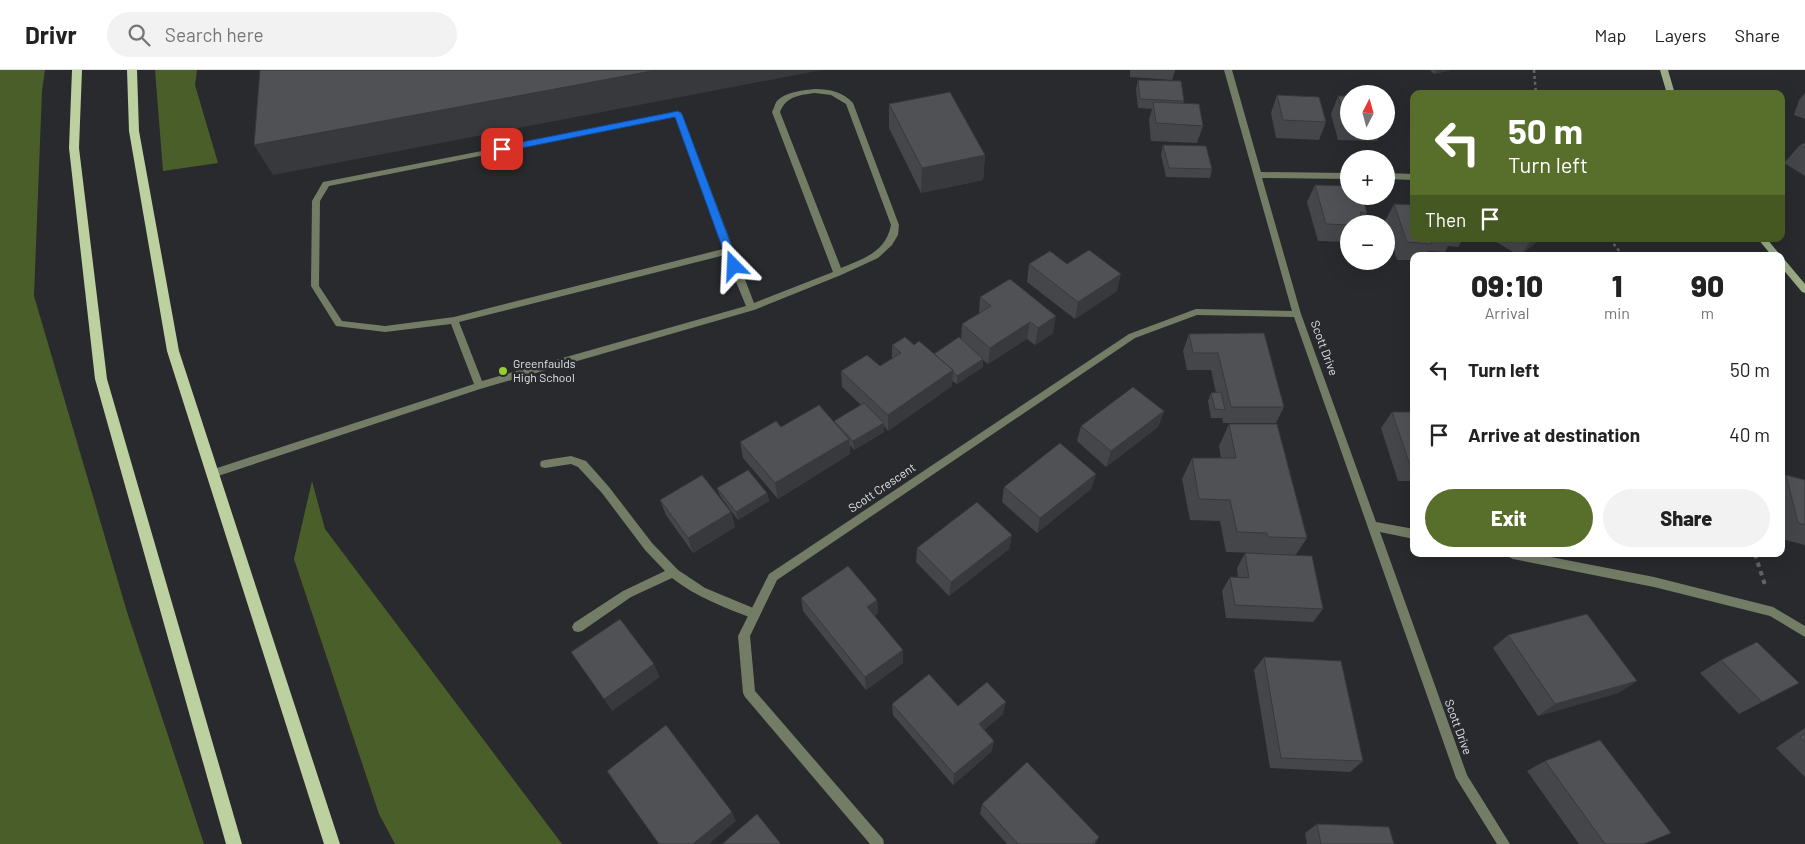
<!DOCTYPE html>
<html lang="en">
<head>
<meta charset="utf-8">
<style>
	body { margin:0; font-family:Barlow,sans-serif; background:#f2f2f2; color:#222; height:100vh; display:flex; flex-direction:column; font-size:19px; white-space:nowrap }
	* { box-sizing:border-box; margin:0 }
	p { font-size:16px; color:#767676 }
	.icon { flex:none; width:28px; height:28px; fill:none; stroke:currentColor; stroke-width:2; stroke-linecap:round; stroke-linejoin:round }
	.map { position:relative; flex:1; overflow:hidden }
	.sheet { position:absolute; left:1410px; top:182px; width:375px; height:305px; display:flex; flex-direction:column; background:#fff; border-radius:10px; box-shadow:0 5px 20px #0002 }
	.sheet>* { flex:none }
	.banner { position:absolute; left:1410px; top:20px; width:375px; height:152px; border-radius:10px; box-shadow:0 5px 20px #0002; background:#586e2b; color:#fff; overflow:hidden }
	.needle { width:32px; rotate:6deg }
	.fabs { position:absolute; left:1340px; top:15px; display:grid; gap:10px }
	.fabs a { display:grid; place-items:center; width:55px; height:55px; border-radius:50%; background:#fff; box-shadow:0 5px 20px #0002; font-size:25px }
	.pin { position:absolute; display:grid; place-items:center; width:42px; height:42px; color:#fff; margin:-21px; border-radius:10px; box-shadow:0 2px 8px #0006 }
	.me { position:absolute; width:55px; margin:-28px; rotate:339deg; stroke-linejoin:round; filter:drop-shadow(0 0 4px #0008) }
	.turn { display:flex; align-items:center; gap:18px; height:105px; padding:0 15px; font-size:22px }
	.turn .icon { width:65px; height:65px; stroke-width:2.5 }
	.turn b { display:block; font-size:35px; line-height:42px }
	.then { display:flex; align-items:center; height:48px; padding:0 15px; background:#0003; gap:10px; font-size:19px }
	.eta { display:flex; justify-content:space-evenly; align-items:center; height:85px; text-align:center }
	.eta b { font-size:30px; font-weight:800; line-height:35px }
	.action { display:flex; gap:10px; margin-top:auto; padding:10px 15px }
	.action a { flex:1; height:58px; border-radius:30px; background:#586e2b; color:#fff; font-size:20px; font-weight:800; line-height:58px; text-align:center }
	.action a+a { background:#f2f2f2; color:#222 }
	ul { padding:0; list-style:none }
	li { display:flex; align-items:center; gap:15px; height:65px; padding:0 15px }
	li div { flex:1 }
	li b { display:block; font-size:19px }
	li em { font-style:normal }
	header { display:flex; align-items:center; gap:30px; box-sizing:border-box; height:70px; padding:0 25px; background:#fff; border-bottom:1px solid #e0e0e0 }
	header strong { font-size:24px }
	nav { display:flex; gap:28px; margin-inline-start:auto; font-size:18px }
	.search { width:350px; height:45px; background:#f2f2f2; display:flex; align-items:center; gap:12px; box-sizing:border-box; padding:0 18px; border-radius:28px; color:#767676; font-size:19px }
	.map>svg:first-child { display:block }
</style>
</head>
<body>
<header>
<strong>Drivr</strong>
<div class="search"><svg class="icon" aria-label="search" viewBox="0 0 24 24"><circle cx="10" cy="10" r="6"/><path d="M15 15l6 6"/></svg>Search here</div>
<nav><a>Map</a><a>Layers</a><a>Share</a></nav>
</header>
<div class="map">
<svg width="1805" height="774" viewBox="0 0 1805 774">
	<rect width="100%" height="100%" fill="#292a2e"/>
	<path fill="#4a5e29" d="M0,0H45L42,21L34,226L127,542L204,774H0Z
		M155,0H197L195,15L218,93L163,101Z
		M312,411L325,459L562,774H395L379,744L294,489Z"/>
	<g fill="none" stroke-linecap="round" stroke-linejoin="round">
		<path stroke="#636467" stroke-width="2.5" stroke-dasharray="3 3" stroke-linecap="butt" d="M1534,0L1536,24
			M1610,169L1623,186"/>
		<path stroke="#636467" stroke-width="4" stroke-dasharray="4.5 4.5" stroke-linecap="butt" d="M1755,484L1765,515"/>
		<path fill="#737d66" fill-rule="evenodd" d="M815,19C830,19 843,22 853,33L899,155L898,165L892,175L878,188L841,205L754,240L480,319L212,408L208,407L207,404L208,401L474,314L451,254L385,262L336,256L311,216L312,131L323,112L681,42L754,233L833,202L772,42C774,39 775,33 777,31C785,22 804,20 815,19ZM815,23L831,25L846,34L891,155C886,182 863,189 841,198L780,42C786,26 800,25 815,23ZM675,47L723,179L454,247L385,256L342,251L319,216L320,131L329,116ZM725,185L746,236L482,311L459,252Z
			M571,386L586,391L609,417L652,473L678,500L705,518L758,540L760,544L758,548L754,549C726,538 696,527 672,508L631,527L582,561L578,562L574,561L572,557L574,553L623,521L665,501L645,480L602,423L578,397L571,394L545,398L541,397L540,394L541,391L545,390Z"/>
		<path fill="#737d66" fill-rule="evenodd" d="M1224,0H1232L1261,102L1349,103V109L1262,108L1301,244L1376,452L1414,459V469L1380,462L1467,705L1510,774H1497L1456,708L1294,247L1197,245L1135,268L777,510L750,566L755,621L883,769L884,774H870L745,627L743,623L738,566L769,504L1129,264L1196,239L1292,241Z
			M1386,103L1414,104V110L1386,109Z
			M1508,484H1535L1654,507L1773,537L1805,556V567L1770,546L1654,517L1513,489L1509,487Z"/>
		<path fill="#9cac87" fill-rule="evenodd" d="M1660,0H1668L1675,24H1667Z
			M1758,169H1767L1781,186H1772Z
			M1781,188L1784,189L1805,214V223L1802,222L1781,197Z"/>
		<path fill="#bcd0a0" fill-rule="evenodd" d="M72,0H82L79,78L107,309L242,774H226L95,309L69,78Z
			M127,0H137L139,61L179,281L340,774H324L167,281L129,61Z"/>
	</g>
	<path fill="#444649" d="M1130,0H1175V1L1172,10L1130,7Z
		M1430,0H1451L1434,4Z
		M1138,10L1184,31L1183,34L1203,56L1197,73L1151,71L1149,50L1152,39L1138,38L1136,19Z
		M1805,23V49L1794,45L1799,30Z
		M1277,25L1326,52L1319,70L1276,68L1271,43Z
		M1338,26H1349V61H1381L1377,71L1338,70L1331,44Z
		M889,34L985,85L983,110L921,123L889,58Z
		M1805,73V106L1784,93L1800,75Z
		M1163,75L1212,99L1210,108L1166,107L1161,85Z
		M1315,115L1367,143L1363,151L1349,154V172L1318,171L1307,132Z
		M1394,134L1414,169H1463L1458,177L1448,176L1445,182L1428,181L1425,186H1414V190H1397L1385,151Z
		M1491,169H1540L1520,186Z
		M1029,194H1067L1117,221L1075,249L1027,212Z
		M980,227L1053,263L1035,275L1027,269L988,294L983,290V297L957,314L952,311V316L888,361L884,356V362L854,380L850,375V384L778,429L743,388L740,372L781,357L835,353L834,351L861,335L842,317L841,301L880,296L892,289V275H914L934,284L961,269L962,254L979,243Z
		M1264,263L1284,337L1276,353H1223L1222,347V348H1211L1208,331L1211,323H1216L1211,300H1187L1183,281L1189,264Z
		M1164,341L1158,357L1106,397L1077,371L1081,356Z
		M1392,342H1414V411H1398L1381,358Z
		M1229,354L1307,468L1295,486L1323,539L1313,552L1226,548L1222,521L1230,507L1238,508L1237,498L1245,483H1255L1226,482L1220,451L1190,450L1182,409L1192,388H1221L1219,376Z
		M1096,404L1091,419L1037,463L1002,432L1004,417Z
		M1786,405L1805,410V475L1781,469V409Z
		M717,418L767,423L769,431L738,450L720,426Z
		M660,430L731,442L735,457L693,483L666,445Z
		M1012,465L1009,479L949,526L916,492L917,478Z
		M801,528L877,530L878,543L874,546L903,593L866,620L803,541Z
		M1508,565L1637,611L1618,623L1538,646L1493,578Z
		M1264,587L1363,691L1350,702L1270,698L1254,600Z
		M1721,590L1799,613L1739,644L1700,603Z
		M892,634L958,636L1003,644L984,660L994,671L991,682L953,715L893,645Z
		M1805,658V707L1776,678Z
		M1545,691L1644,774H1579L1527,701Z
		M982,734L1099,767L1095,774H1007L980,744Z
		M1317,754L1394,774H1307L1305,763Z"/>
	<path fill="#37393c" d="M657,0H822L273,105L254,75Z
		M1436,0H1451L1434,4Z
		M985,85L983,110L921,123L922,98Z
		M1532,169H1540L1520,186Z
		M1121,204L1117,221L1075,249L1078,232Z
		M1056,246L1053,263L1035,275L1038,258Z
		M1030,252L1027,269L988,294L990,278Z
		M983,289V297L957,314V306Z
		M953,300L952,316L888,361V345Z
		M1164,341L1158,357L1106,397L1111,381Z
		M884,353V362L854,380L853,371Z
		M849,369L850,384L778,429L775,413Z
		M1096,404L1091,419L1037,463L1040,448Z
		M767,423L769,431L738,450L736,442Z
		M731,442L735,457L693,483L688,468Z
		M1012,465L1009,479L949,526L951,512Z
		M877,530L878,543L868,551L867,537Z
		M903,580V593L866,620L865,607Z
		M654,594L660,607L612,641L604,629Z
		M1637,611L1618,623L1538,646L1555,634Z
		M1006,632L1003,644L977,666L979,654Z
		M994,671L991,682L953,715L954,704Z
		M732,742L736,751L709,774H693Z"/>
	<path fill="#4f5155" stroke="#37393c" d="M260,0H657L254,75Z
		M1138,10L1181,11L1184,31L1140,29Z
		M950,22L985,85L922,98L889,34Z
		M1277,25L1319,27L1326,52L1283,50Z
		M1338,26H1349V52H1346Z
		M1153,32L1199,34L1203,56L1156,53Z
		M1805,73V78L1800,75Z
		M1163,75L1206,76L1212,99L1169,98Z
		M1315,115L1349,116V126H1362L1367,143L1360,142L1364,154H1349V155L1326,154Z
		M1394,134L1414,135V169H1430L1432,174L1407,172Z
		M1089,180L1121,204L1078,232L1029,194L1050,181L1067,194Z
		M1010,209L1056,246L1038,258L1030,252L990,278L962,254L991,236L980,227Z
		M1264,263L1284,337H1231L1218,283H1193L1189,264Z
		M905,267L914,275L919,271L953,300L888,345L841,301L867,285L880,296L901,283L892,275Z
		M959,267L983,289L957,306L953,302V300L934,284Z
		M1133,317L1164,341L1111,381L1081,356Z
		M1221,322L1225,340L1215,339L1211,323Z
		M864,333L884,353L853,371L834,351Z
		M819,335L849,369L775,413L740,372L776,351L781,357Z
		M1392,342H1414V396L1410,395Z
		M1229,354H1277L1307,468L1268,467L1267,463L1237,462L1230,430L1199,429L1192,388H1236Z
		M1060,373L1096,404L1040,448L1004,417Z
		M748,400L767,423L736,442L717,418Z
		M702,405L731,442L688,468L660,430Z
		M1786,405L1805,410V455L1798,453Z
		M977,432L1012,465L951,512L917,478Z
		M1245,483L1312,486L1323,539L1235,535L1230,507L1249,508Z
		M848,496L877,530L867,537L903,580L865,607L801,528Z
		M1587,544L1637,611L1555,634L1508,565Z
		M620,549L654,594L604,629L571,582Z
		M1757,572L1799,613L1762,632L1721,590Z
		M1264,587L1341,591L1363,691L1281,688Z
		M929,604L958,636L987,612L1006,632L979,654L994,671L954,704L892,634Z
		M666,655L732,742L693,774H659L607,701Z
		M1805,663V672L1800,667Z
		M1600,670L1671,763L1644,774H1605L1545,691Z
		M1027,692L1099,767L1093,774H1018L982,734Z
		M757,744L781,774H722Z
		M1317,754L1389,757L1394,774H1321Z"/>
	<path fill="#1a73e8" stroke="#114b97" d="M678,41L682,44L739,196L737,198L734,199L729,196L675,47L502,82L497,79L502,76Z"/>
	<circle fill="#99cb35" stroke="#292a2e" stroke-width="2" cx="503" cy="301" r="5"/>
	<g text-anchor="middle" stroke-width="5" stroke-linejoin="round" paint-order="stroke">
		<g font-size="12" fill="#e3e4e6" stroke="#292a2e">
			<text transform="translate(1324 278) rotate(70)" y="4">Scott Drive</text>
			<text transform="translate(882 418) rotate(-34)" y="4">Scott Crescent</text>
			<text transform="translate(1458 657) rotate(70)" y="4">Scott Drive</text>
		</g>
		<g font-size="12" fill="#e3e4e6" stroke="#292a2e" text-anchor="start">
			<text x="513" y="298">Greenfaulds<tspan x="513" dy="14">High School</tspan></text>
		</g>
	</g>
</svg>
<div class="fabs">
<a><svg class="needle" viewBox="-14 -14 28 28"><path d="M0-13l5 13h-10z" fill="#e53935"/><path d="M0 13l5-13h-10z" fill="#767676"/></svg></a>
<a>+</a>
<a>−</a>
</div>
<div class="pin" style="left:502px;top:79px;background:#d93025"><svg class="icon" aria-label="arrive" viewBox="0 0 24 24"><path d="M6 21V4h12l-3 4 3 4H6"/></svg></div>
<svg class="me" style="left:734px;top:196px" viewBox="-20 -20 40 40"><path d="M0-17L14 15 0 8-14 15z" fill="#1a73e8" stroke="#fff" stroke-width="4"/></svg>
<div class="banner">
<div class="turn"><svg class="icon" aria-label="left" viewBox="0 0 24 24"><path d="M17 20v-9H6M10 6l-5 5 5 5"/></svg><div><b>50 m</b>Turn left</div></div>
<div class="then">Then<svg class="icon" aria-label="arrive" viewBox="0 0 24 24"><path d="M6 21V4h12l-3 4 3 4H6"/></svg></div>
</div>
<section class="sheet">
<div class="eta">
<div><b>09:10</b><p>Arrival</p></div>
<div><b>1</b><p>min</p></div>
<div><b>90</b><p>m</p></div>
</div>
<ul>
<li><svg class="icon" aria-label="left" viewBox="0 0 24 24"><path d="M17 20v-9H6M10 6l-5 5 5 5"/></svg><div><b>Turn left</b></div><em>50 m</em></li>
<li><svg class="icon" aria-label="arrive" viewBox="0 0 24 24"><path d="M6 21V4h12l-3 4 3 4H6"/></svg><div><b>Arrive at destination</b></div><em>40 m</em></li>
</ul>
<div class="action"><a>Exit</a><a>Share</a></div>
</section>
</div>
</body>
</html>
